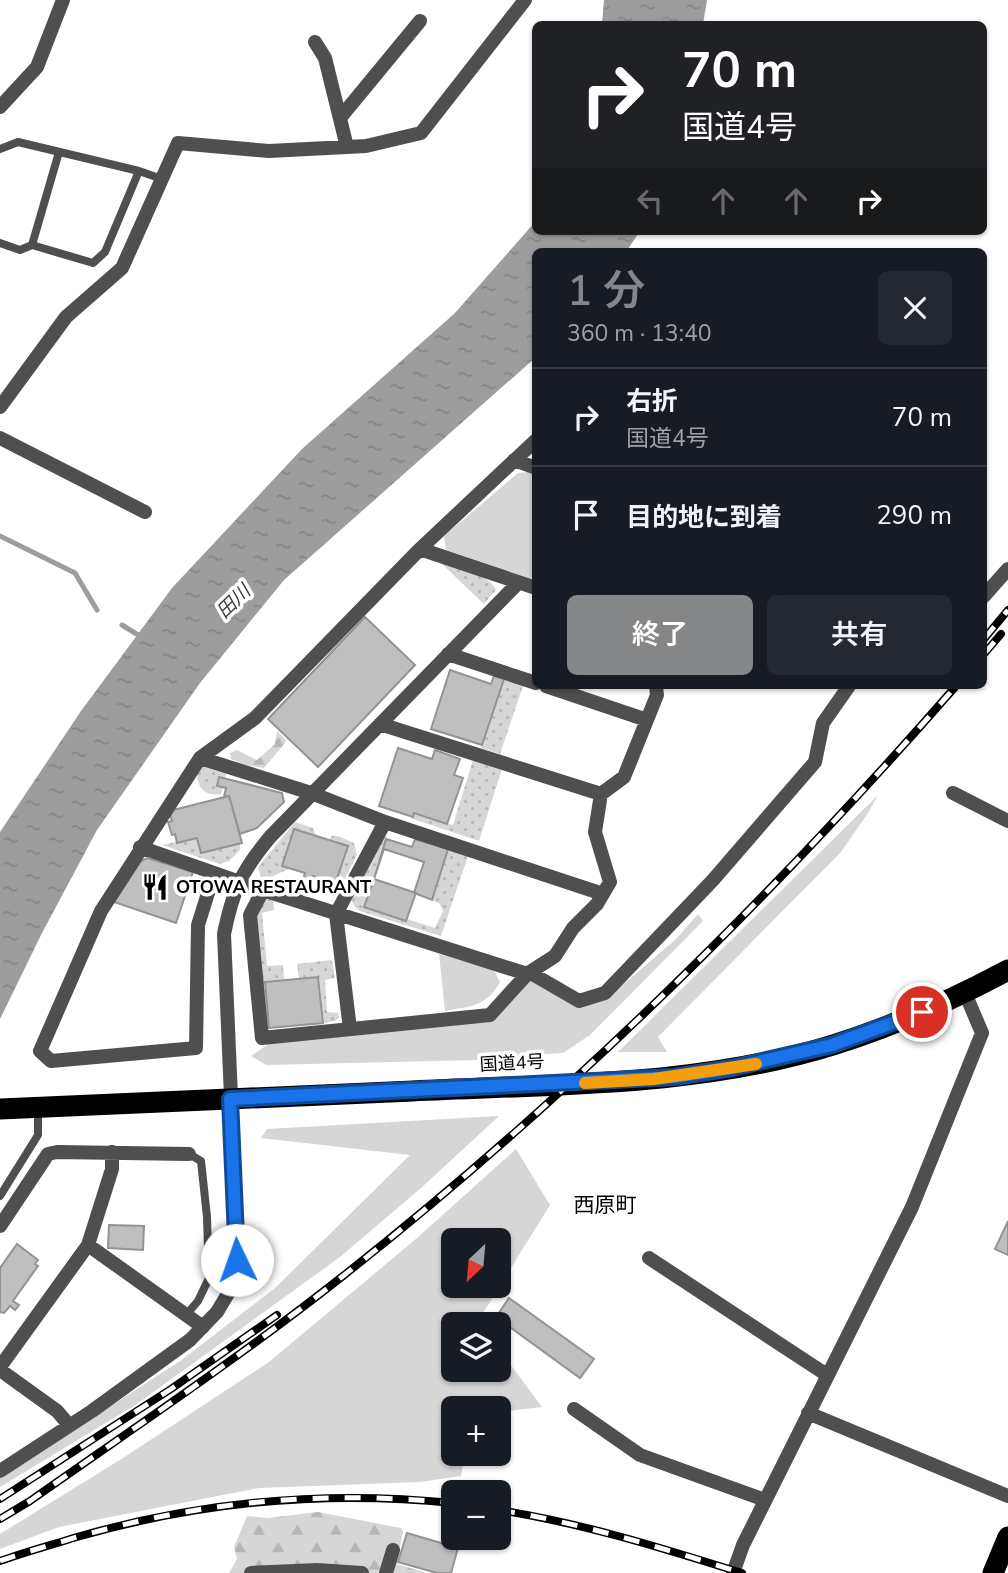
<!DOCTYPE html>
<html lang="ja">
<head>
<meta charset="utf-8">
<style>
	body { margin:0; font-family:"Nunito Sans","Noto Sans JP",sans-serif; background:#242831; color:#f1f3f6; height:100vh; display:flex; flex-direction:column; font-size:26px; white-space:nowrap }
	* { box-sizing:border-box; margin:0 }
	p { font-size:23px; color:#9ea1a6 }
	.icon { flex:none; width:38px; height:38px; fill:none; stroke:currentColor; stroke-width:2; stroke-linecap:round; stroke-linejoin:round }
	.map { position:relative; flex:1; overflow:hidden }
	.side { position:absolute; left:532px; top:248px; width:455px; height:441px; display:flex; flex-direction:column; background:#171b24; border-radius:10px; box-shadow:0 2px 5px #0004 }
	.side>* { flex:none }
	.banner { position:absolute; left:532px; top:21px; width:455px; height:214px; border-radius:10px; box-shadow:0 2px 5px #0004; background:#202124; color:#fff; overflow:hidden }
	.needle { width:46px; rotate:206deg }
	.controls { position:absolute; left:441px; top:1228px; display:grid; gap:14px }
	.controls a { display:grid; place-items:center; width:70px; height:70px; border-radius:10px; background:#171b24; box-shadow:0 2px 5px #0004; font-size:35px }
	.pin { position:absolute; display:grid; place-items:center; width:60px; height:60px; color:#fff; margin:-30px; border:4px solid #fff; border-radius:50%; box-shadow:0 2px 7px #0007 }
	.me { position:absolute; width:77px; margin:-38px; rotate:357deg; stroke-linejoin:round; filter:drop-shadow(0 0 5px #0008) }
	.turn { display:flex; align-items:center; gap:24px; height:147px; padding:0 35px; font-size:32px }
	.turn .icon { width:91px; height:91px; stroke-width:2.5 }
	.turn b { display:block; font-size:49px; line-height:60px }
	.lanes { display:flex; align-items:center; height:66px; padding:0 35px; background:#0003; justify-content:center; gap:35px; direction:ltr }
	.lanes .off { opacity:.35 }
	.round { display:grid; place-items:center; flex:none; width:74px; height:74px; border-radius:10px; background:#242831 }
	.headline { display:flex; align-items:center; justify-content:space-between; height:119px; padding:0 35px }
	h1 { font-size:42px; font-weight:600; line-height:52px; color:#858687 }
	.cta { display:flex; gap:14px; margin-top:auto; padding:14px 35px }
	.cta a { flex:1; height:80px; border-radius:10px; background:#858687; color:#fff; font-size:28px; font-weight:600; line-height:80px; text-align:center }
	.cta a+a { background:#242831; color:#f1f3f6 }
	ul { padding:0; list-style:none }
	li { display:flex; align-items:center; gap:21px; height:98px; padding:0 35px; border-top:2px solid #363941 }
	li div { flex:1 }
	li b { display:block; font-size:26px }
	li em { font-style:normal }
	.map>svg:first-child { display:block }
</style>
</head>
<body>
<div class="map">
<svg width="1008" height="1573" viewBox="0 0 1008 1573">
	<defs>
		<pattern id="forest-firs" width="22" height="20" patternUnits="userSpaceOnUse" patternTransform="scale(1.75)"><rect width="22" height="20" fill="#d6d6d6"/><path d="M5 1l3.5 6h-7zM16 11l3.5 6h-7z" fill="#b6b6b6"/></pattern>
		<pattern id="garden-dots" width="8" height="8" patternUnits="userSpaceOnUse" patternTransform="scale(1.75)"><rect width="8" height="8" fill="#d6d6d6"/><path d="M2 2h.1M6 6h.1" fill="none" stroke="#b6b6b6" stroke-width="1.8" stroke-linecap="round"/></pattern>
		<pattern id="water-ripples" width="26" height="14" patternUnits="userSpaceOnUse" patternTransform="scale(1.75)"><rect width="26" height="14" fill="#9d9d9d"/><path d="M2 4q2-2 4 0t4 0M15 11q2-2 4 0t4 0" fill="none" stroke="#858585"/></pattern>
	</defs>
	<rect width="100%" height="100%" fill="#fff"/>
	<path fill="#d6d6d6" fill-rule="evenodd" d="M528,472L535,474V580L446,550L444,536L518,473Z
		M878,795L868,813L841,852L658,1037L667,1052H618Z
		M698,914L703,921L590,1035L563,1053L530,1055L501,1064L477,1060L266,1065L251,1056L270,1043L495,1019L530,980L575,1006L604,1001L676,939Z
		M439,954L494,970L500,982C486,1007 471,1006 445,1011Z
		M499,1116L421,1188L340,1257L137,1404L0,1487V1478L180,1361L274,1289L410,1155L261,1138L267,1129Z
		M516,1149L550,1205L478,1321L481,1325H453V1370H499V1349L542,1407L499,1412V1409H453V1454H465L461,1476L420,1482L259,1488L59,1527L0,1549V1534L123,1458L269,1362L417,1238ZM453,1241H499V1286H453Z"/>
	<path fill="url(#forest-firs)" d="M277,731L286,740L285,743L264,768L245,765L231,759L230,753L237,750L257,760L275,744Z
		M318,1512L401,1528L403,1531L397,1564L427,1573H229L237,1559L234,1547L247,1516L268,1518Z"/>
	<path fill="url(#garden-dots)" d="M442,564C460,569 487,572 496,590L484,604Z
		M505,677L524,683L500,754L481,748Z
		M473,760L502,769L479,841L410,818L413,817L414,813L453,825Z
		M201,766L226,774L221,794C204,797 197,787 197,771Z
		M295,822L313,828L316,835L294,829L291,868L275,875L269,880L261,878L258,867Z
		M332,836H338L354,843L357,855L338,892L333,894L324,880L335,883L347,847L329,840Z
		M387,836L364,907L406,921L407,919L435,928L443,911L440,904L432,900L448,849L469,853L441,936L360,911L355,907L350,898L383,837Z
		M197,838L201,853L240,843V850L229,861L220,864L162,845Z
		M270,896L273,897L274,910L262,913L267,966L283,965L284,979L264,981L268,1024L265,1023L254,927L259,903Z
		M332,960L335,978L325,980L327,1012L338,1013L339,1017L335,1021L324,1023L319,977L299,978L297,964Z"/>
	<path fill="url(#water-ripples)" d="M604,0H707L703,24H602Z
		M535,222L536,231H640L626,252H536L535,358L284,580L200,683L97,830L42,933L0,1019V832L81,711L172,588L302,449L455,313Z"/>
	<g fill="none" stroke-linecap="round" stroke-linejoin="round">
		<path stroke="#9d9d9d" stroke-width="5" d="M0,536L75,573L97,610
			M122,625L143,638"/>
	</g>
	<path fill="#bfbfbf" stroke="#939393" stroke-width="2" d="M365,617L415,665L318,767L268,719Z
		M450,670L491,684L494,676L504,679L482,745L431,729Z
		M398,748L432,759L435,750L460,759L454,775L463,778L447,824L414,813L413,817L379,806Z
		M219,777L282,793L284,802L257,828L240,834L229,796L224,797L226,788L217,786Z
		M229,796L242,843L201,853L197,838L177,843L175,834L172,835L168,822L172,821L169,811Z
		M294,829L348,846L335,884L313,876L309,888L304,889L301,885L305,873L282,866Z
		M386,839L412,847L415,839L448,849L432,900L414,893L424,862L384,849L374,879Z
		M147,858L193,872L176,923L114,902L140,862Z
		M374,879L416,893L406,921L364,907Z
		M318,977L323,1023L269,1028L265,982Z
		M1008,1221V1255L995,1249Z
		M109,1225L144,1226L143,1250L108,1248Z
		M17,1244L38,1260L35,1264L38,1266L13,1301L19,1305L15,1310L10,1306L4,1313L0,1312V1268Z
		M509,1298L594,1359L580,1378L496,1317Z
		M407,1533L458,1548L451,1573H437L398,1562Z"/>
	<g fill="none" stroke-linecap="round" stroke-linejoin="round">
		<path stroke="#4f4f4f" stroke-width="8" d="M0,149L18,142L139,171L162,179
			M0,243L20,250L32,245L59,152
			M32,245L93,263L105,252L139,171
			M0,1196L38,1135V1107
			M187,1314L198,1301L209,1278L207,1217L201,1161L189,1154"/>
		<path stroke="#4f4f4f" stroke-width="14" d="M315,42L325,58L347,147
			M0,107L37,67L63,0
			M340,118L420,21
			M0,407L66,317L122,268L178,143L269,151L366,146L421,133L525,0
			M0,438L145,512
			M536,440L420,549L255,718L200,758L311,793L385,822L603,894
			M514,460L536,468
			M420,549L536,588
			M984,596L1008,569
			M448,654L536,683
			M546,686L647,720
			M380,724L601,794
			M200,758L101,911L40,1051L51,1061L196,1048L198,925L214,874
			M953,793L1008,821
			M140,847L263,890L527,974L555,956L573,928L597,904L610,882L595,832L601,794L624,777L657,695L656,686
			M263,890L250,915L262,1038L490,1015L529,972L579,1001L605,993L713,880L815,762L823,723L849,686
			M350,1029L336,914L385,822
			M0,1226L48,1154L57,1152L189,1154
			M88,1245L203,1327
			M649,1258L827,1375
			M0,1367L88,1245L112,1169V1152
			M0,1370L57,1411L69,1425
			M574,1409L640,1455L765,1500
			M808,1413L1008,1496
			M0,1471L92,1411L190,1340L217,1312L229,1292L238,1260L224,934C233,890 241,872 270,837L518,583
			M251,1573L317,1570L362,1573
			M386,1573L393,1550
			M733,1573L743,1545L912,1207L982,1033L965,993"/>
		<path stroke="#000" stroke-width="21" d="M0,1109C138,1103 275,1097 413,1091C553,1084 698,1087 833,1045C894,1026 952,1000 1008,970
			M993,1573L1008,1537"/>
		<defs>
			<path id="rail" d="M984,639L1008,610
				M984,654L1001,634
				M0,1499L171,1389L277,1315
				M499,1510C582,1523 662,1548 742,1573
				M0,1519L30,1501C135,1427 242,1356 343,1276C565,1101 770,899 956,686
				M0,1561C25,1552 51,1545 77,1537C202,1501 324,1490 453,1503"/>
		</defs>
		<use href="#rail" stroke="#000" stroke-width="8"/>
		<use href="#rail" stroke="#fff" stroke-width="5" stroke-dasharray="16" stroke-linecap="butt"/>
	</g>
	<g fill="none" stroke-linecap="round" stroke-linejoin="round">
		<defs>
			<path id="route" d="M237,1260L230,1099L674,1077L732,1068L832,1045L922,1012"/>
		</defs>
		<use href="#route" stroke="#114b97" stroke-width="18"/>
		<use href="#route" stroke="#1a73e8" stroke-width="12"/>
		<path stroke="#f59e0b" stroke-width="12" d="M585,1083L654,1079L756,1064"/>
	</g>
	<defs>
		<symbol id="restaurant-bare" viewBox="-9 -9 18 18"><path d="M-5-6h1v4h1v-4h1v4h1v-4h1v5L-1.5 .5V6h-2V.5L-5-1ZM5-6V6H3V1.5H1.5Q1.5-4 5-6Z" fill="#000" stroke="#fff" stroke-width="2.5" paint-order="stroke"/></symbol>
	</defs>
	<g fill-rule="evenodd">
		<use href="#restaurant-bare" x="136" y="868" width="38" height="38"/>
	</g>
	<g text-anchor="middle" stroke-width="7" stroke-linejoin="round" paint-order="stroke">
		<g font-size="18" font-weight="bold" fill="#000" stroke="#fff" text-anchor="start">
			<text x="176" y="893">OTOWA RESTAURANT</text>
		</g>
		<g font-size="18" fill="#000" stroke="#fff">
			<text transform="translate(512 1063) rotate(-3)" y="6">国道4号</text>
		</g>
		<g font-size="19" font-style="italic" fill="#3e3e3e" stroke="#fff">
			<text transform="translate(233 601) rotate(-44)" y="7">田川</text>
		</g>
		<g font-size="21" fill="#000" stroke="#fff">
			<text x="605" y="1212">西原町</text>
		</g>
	</g>
</svg>
<div class="controls">
<a><svg class="needle" viewBox="-14 -14 28 28"><path d="M0-13l5 13h-10z" fill="#e53935"/><path d="M0 13l5-13h-10z" fill="#9ea1a6"/></svg></a>
<a><svg class="icon" aria-label="layers" viewBox="0 0 24 24"><path d="M12 4l9 5-9 5-9-5zM3 14l9 5 9-5"/></svg></a>
<a>+</a>
<a>−</a>
</div>
<div class="pin" style="left:922px;top:1012px;background:#d93025"><svg class="icon" aria-label="arrive" viewBox="0 0 24 24"><path d="M6 21V4h12l-3 4 3 4H6"/></svg></div>
<svg class="me" style="left:237px;top:1260px" viewBox="-20 -20 40 40"><circle r="19" fill="#fff"/><path d="M0-13L10 11 0 6-10 11z" fill="#1a73e8"/></svg>
<div class="banner">
<div class="turn"><svg class="icon" aria-label="right" viewBox="0 0 24 24"><path d="M7 20v-9h11M14 6l5 5-5 5"/></svg><div><b>70 m</b>国道4号</div></div>
<div class="lanes"><svg class="icon off" aria-label="left" viewBox="0 0 24 24"><path d="M17 20v-9H6M10 6l-5 5 5 5"/></svg><svg class="icon off" aria-label="ahead" viewBox="0 0 24 24"><path d="M12 20V5M6 11l6-6 6 6"/></svg><svg class="icon off" aria-label="ahead" viewBox="0 0 24 24"><path d="M12 20V5M6 11l6-6 6 6"/></svg><svg class="icon" aria-label="right" viewBox="0 0 24 24"><path d="M7 20v-9h11M14 6l5 5-5 5"/></svg></div>
</div>
<section class="side">
<div class="headline"><div><h1>1 分</h1><p>360 m · 13:40</p></div><a class="round"><svg class="icon" aria-label="close" viewBox="0 0 24 24"><path d="M6 6l12 12M18 6L6 18"/></svg></a></div>
<ul>
<li><svg class="icon" aria-label="right" viewBox="0 0 24 24"><path d="M7 20v-9h11M14 6l5 5-5 5"/></svg><div><b>右折</b><p>国道4号</p></div><em>70 m</em></li>
<li><svg class="icon" aria-label="arrive" viewBox="0 0 24 24"><path d="M6 21V4h12l-3 4 3 4H6"/></svg><div><b>目的地に到着</b></div><em>290 m</em></li>
</ul>
<div class="cta"><a>終了</a><a>共有</a></div>
</section>
</div>
</body>
</html>
